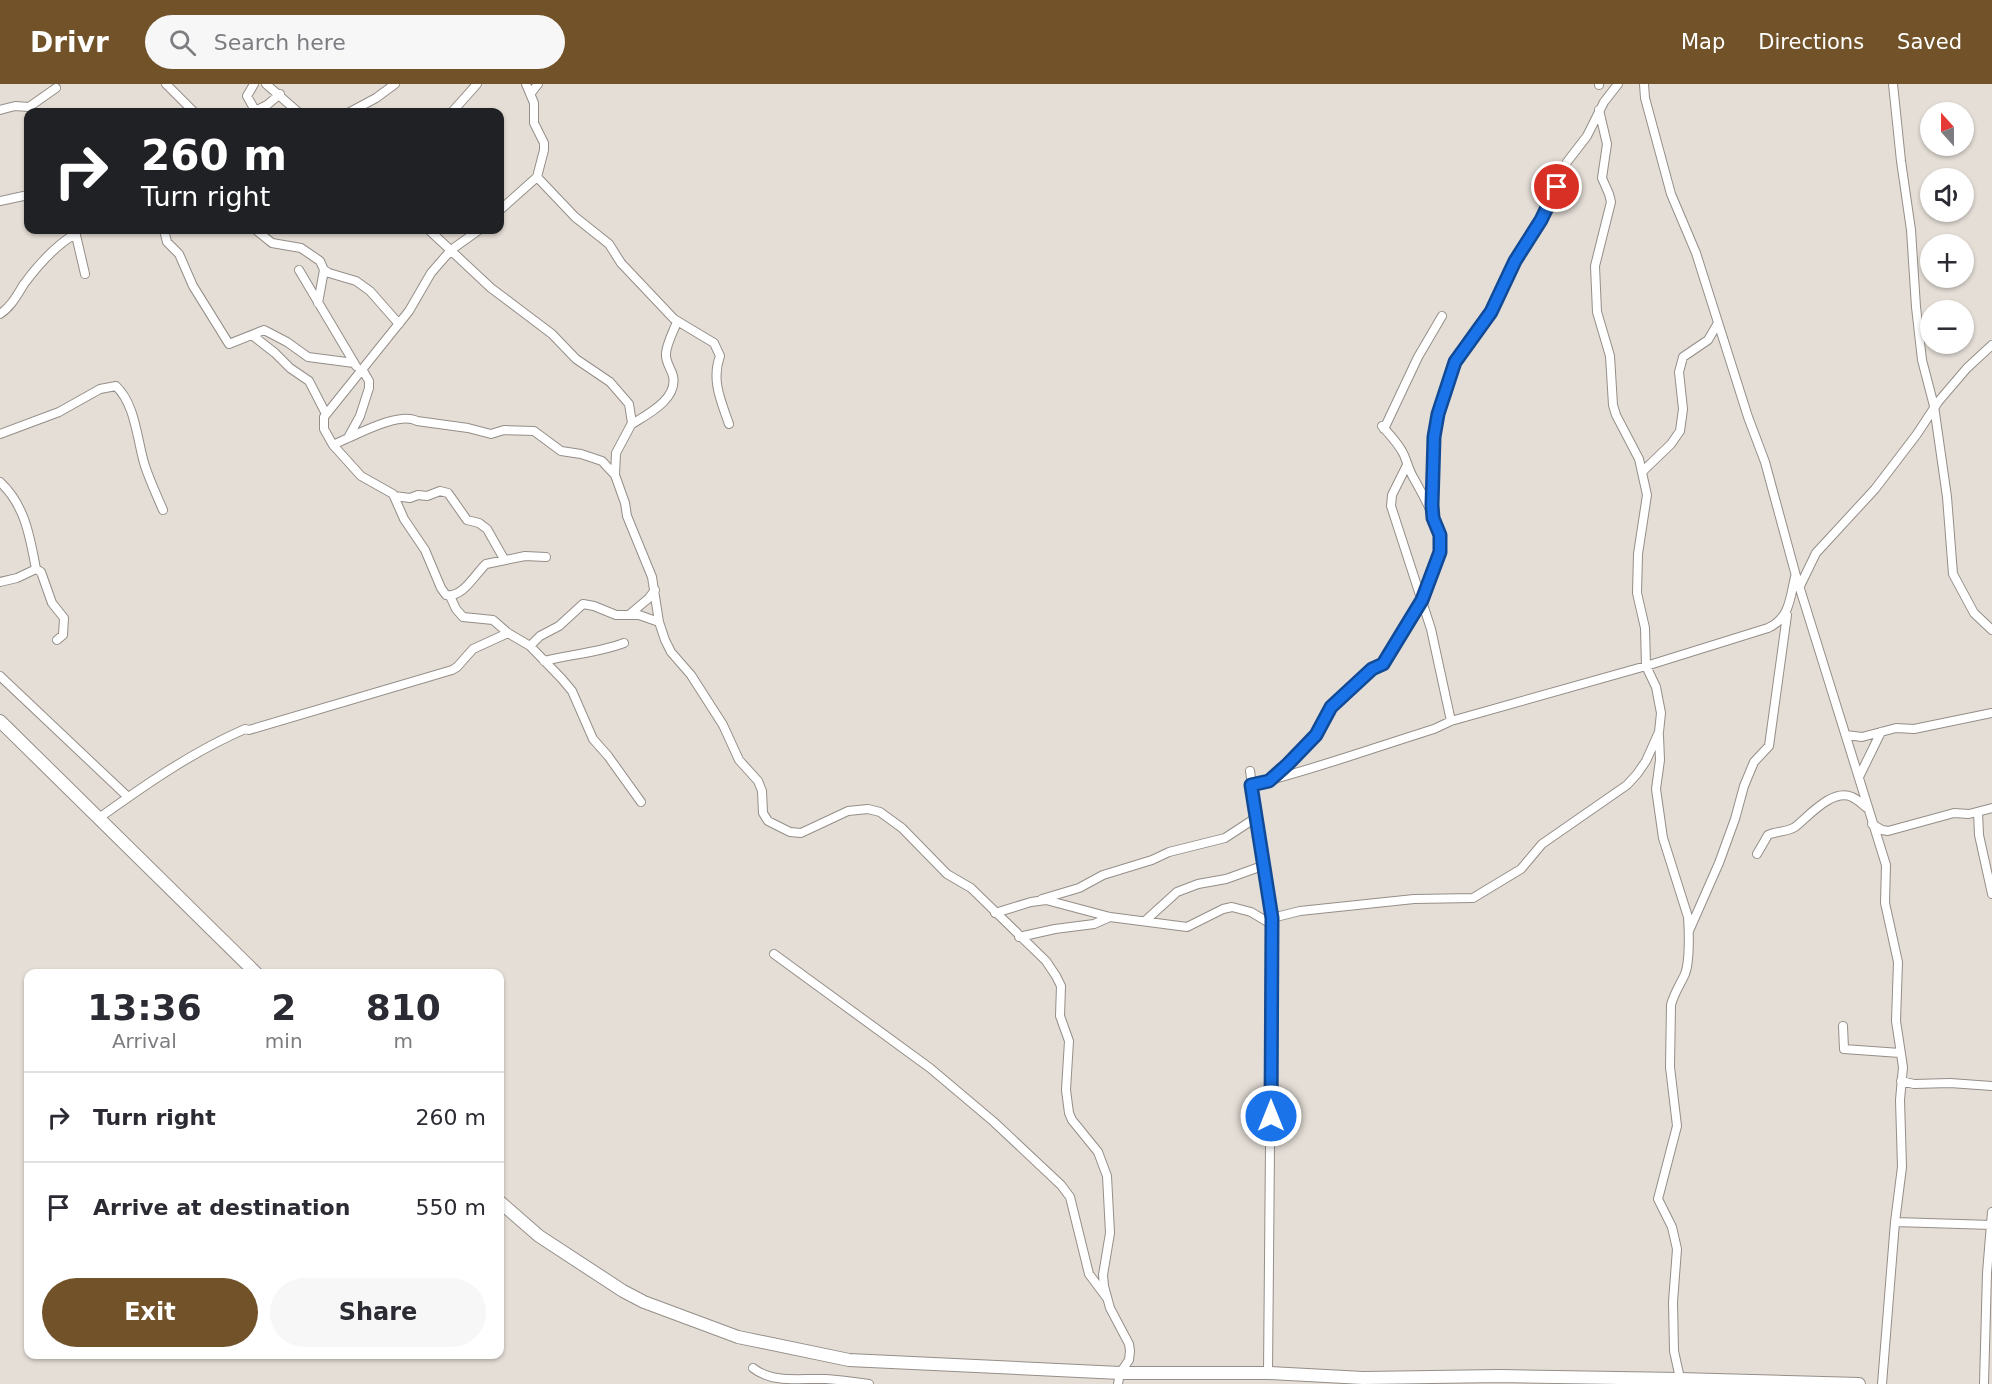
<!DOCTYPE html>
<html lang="en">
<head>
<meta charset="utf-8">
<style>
	body { margin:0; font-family:"DejaVu Sans",sans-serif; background:#f7f7f7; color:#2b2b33; height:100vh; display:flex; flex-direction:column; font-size:22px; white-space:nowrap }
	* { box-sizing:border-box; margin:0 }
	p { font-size:20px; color:#7c7c81 }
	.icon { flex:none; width:33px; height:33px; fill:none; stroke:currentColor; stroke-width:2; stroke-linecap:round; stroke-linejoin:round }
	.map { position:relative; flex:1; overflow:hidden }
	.panel { position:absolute; left:24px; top:885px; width:480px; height:390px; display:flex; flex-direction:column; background:#fff; border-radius:12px; box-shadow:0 2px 4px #0004 }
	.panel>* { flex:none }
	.top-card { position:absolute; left:24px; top:24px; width:480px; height:126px; border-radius:12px; box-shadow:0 2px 4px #0004; background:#202124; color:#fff; overflow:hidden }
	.needle { width:39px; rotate:339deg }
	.buttons { position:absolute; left:1920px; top:18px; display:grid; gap:12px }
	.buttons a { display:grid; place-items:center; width:54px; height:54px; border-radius:50%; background:#fff; box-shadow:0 2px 4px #0004; font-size:30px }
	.pin { position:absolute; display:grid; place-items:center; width:51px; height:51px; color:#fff; margin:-26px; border:3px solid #fff; border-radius:50%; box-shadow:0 2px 6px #0007 }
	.me { position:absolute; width:66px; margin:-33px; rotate:0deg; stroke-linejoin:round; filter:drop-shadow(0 0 4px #0008) }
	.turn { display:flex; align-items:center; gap:21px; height:126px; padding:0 18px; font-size:27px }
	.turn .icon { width:78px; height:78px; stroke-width:2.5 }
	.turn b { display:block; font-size:42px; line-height:51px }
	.eta { display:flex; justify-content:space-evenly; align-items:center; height:102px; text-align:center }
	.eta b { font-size:36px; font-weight:600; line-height:42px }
	.button { display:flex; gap:12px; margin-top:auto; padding:12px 18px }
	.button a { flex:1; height:69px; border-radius:36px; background:#725228; color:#fff; font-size:24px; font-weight:600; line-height:69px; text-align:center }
	.button a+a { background:#f7f7f7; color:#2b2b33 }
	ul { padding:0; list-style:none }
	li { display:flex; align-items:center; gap:18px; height:90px; padding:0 18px; border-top:2px solid #e1e1e2 }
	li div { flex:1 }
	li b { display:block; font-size:22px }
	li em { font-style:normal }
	header { display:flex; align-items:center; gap:36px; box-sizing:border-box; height:84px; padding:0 30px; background:#725228; color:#fff }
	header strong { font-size:28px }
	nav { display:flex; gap:33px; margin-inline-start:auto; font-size:21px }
	.search { width:420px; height:54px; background:#f7f7f7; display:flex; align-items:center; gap:15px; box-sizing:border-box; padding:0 21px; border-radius:33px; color:#7c7c81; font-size:22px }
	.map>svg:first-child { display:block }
</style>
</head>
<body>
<header>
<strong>Drivr</strong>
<div class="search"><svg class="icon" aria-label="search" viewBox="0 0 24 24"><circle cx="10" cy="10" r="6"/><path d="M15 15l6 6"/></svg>Search here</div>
<nav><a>Map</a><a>Directions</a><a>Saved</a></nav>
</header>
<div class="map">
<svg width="1992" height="1300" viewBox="0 0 1992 1300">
	<rect width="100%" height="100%" fill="#e5ded7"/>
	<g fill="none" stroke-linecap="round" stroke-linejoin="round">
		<defs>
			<path id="minor" d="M166,0L194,28
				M254,0L247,12L256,28
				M266,0L298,28
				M1599,0V1
				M1644,0L1645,14L1671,110L1696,169L1748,333L1765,378L1796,492L1886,781L1885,819L1898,878L1896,937L1903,983L1900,1016L1902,1083L1895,1138L1882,1300
				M1893,0L1901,77L1911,146L1916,223L1922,276L1934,322L1947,413L1953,490L1974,529L1992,546
				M531,9L538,0
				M0,26L15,22L29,23L56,4
				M253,28L267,21L280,10
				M350,28L376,14L395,0
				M452,28L477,0
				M537,93L575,133L609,160L621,179L674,235L714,259L720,272C711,296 721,317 729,340
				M0,117L28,111
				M500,126L537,93L544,66V59L534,39V19L526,0
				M164,146L167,158L179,170L193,202L229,260L264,246L287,258L308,273L354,279
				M256,146L272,159L301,164L320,177L324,186L329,189L356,197L370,207L399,240
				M429,146L491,204L552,250L576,275L610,298L629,320L632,339L616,369L615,391L625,419L627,432L652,493L659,538L665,556L671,568L691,591L723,641L739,676L758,697L762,707L763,729L768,737L790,748L801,749L848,727L868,725L880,728L902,744L947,790L971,804L1046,877L1056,892L1061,902L1060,932L1069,957L1066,1006L1069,1029L1072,1036L1098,1068L1107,1092L1110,1149L1103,1191L1104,1202L1110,1224L1129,1260L1130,1267L1129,1276L1120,1289L1118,1300
				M479,146L451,166L431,189L409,227L324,333V345L333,361L361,392L393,410L404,435L425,466L441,504L446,511C463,514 475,490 486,480L525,472L546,473
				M75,147L85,190
				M299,186L356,282
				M318,219L324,186
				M0,230C11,223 17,211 24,200C38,181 55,162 75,150
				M252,251L275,269L290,284L309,297L326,330
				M632,340C648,330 678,315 673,292C671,284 665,278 666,269C667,259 673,248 677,238
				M1384,345L1418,273L1442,232
				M0,350L59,328L100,305L116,302C136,321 137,357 145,382C150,397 157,412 163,426
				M348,354C364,347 401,328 417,337L468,344L491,350L504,346L534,347L561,367L581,370L602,377L615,391
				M333,361L348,354L360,332L369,304V297L362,285
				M1407,381L1392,411L1391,422L1431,545L1451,637
				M1643,387L1671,360L1680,347L1683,325L1679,288L1683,273L1708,256L1718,239
				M0,398C25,421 30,453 36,485L17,494L0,498
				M394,412L410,414L418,411L427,412L440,407L448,409L467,436L479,439L487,445L504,475
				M1433,434L1435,342L1455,278L1488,234L1522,164L1551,118L1567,78L1587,52L1604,18L1618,0
				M36,485L41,488L52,519L64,534L63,551L57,556
				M1799,504L1816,469L1875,405L1917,350L1938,318L1967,284L1992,261
				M450,512L456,525L463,533L493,536L508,549L530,562L562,595L572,607L593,655L608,672L641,718
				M630,530L649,514L655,506
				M530,562L540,552L559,542L583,520L594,522L616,531H639L659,538
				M544,577C571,570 598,569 624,559
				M0,592L128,713
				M1846,651L1862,653L1896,644L1914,645L1992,629
				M1659,652L1660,676L1656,705L1663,754L1688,833C1689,846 1690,878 1685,890C1680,901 1674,909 1671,921L1670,983L1677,1042L1658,1115L1672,1143L1677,1165L1673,1218L1674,1267L1681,1299
				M1250,687L1272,834L1268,1289
				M1859,693L1881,648
				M1271,695L1306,663L1321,643L1331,623L1372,585L1383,580C1400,550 1448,486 1439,451C1434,430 1423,411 1413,393C1409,386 1407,378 1404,371C1399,360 1390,351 1382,342
				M1251,701C1313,686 1373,664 1434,645L1451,637L1646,582L1768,544C1790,534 1790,514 1795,493
				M1978,728L1979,751L1992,810
				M99,734C145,701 192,668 245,645L249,646L452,586L457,583L473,565L508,549
				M1872,740L1882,746L1888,747L1954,729L1969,730L1992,724
				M1757,770L1768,751C1776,747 1788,748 1795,743C1808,733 1832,704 1852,713C1857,715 1862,720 1867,724
				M1042,815L1079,804L1103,791L1152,776L1169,768L1225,754L1257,733
				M995,829L1031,818L1046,816L1110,833L1187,843L1223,825L1232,823L1251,828L1271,840
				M1272,834L1300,827L1414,815L1473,814L1521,785L1542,760L1627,701L1637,690L1646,677L1659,648L1661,629L1656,603L1646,582L1645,544L1637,509L1638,470L1647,411L1639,375L1616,331L1613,321L1610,272L1597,228L1595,182L1611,118L1609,110L1602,94L1607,60L1599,26
				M1145,837L1177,808L1198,800L1226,795L1265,781
				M1689,847L1719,779L1735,735L1744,702L1754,678L1769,662L1787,531
				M1019,853L1055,845L1094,840L1110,833
				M774,870L930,984L994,1038L1061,1101L1070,1113L1089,1190L1107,1214
				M1843,942L1844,965L1900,969
				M1901,997L1914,1000L1950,999L1992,1002
				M1895,1138L1992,1141
				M753,1284C773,1300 802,1294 826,1295C841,1296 855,1298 869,1300
				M1984,1300L1987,1189L1992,1128"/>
			<path id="trunk" d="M0,637L257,890
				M500,1118L539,1152L623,1207L644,1218L738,1253L849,1276L1120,1289H1268L1363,1294L1501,1292L1679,1295L1859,1300"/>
		</defs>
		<use href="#minor" stroke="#958e88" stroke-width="10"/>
		<use href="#trunk" stroke="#958e88" stroke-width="14"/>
		<use href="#minor" stroke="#fff" stroke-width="8"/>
		<use href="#trunk" stroke="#fff" stroke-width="12"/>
	</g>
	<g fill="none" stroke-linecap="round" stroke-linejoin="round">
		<defs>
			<path id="route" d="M1271,1032L1272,834L1251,701L1269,697L1288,680L1316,651L1331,623L1372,585L1383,580L1422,516L1440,468V451L1433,434L1432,421L1434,353L1438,330L1455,278L1491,228L1515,177L1541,136L1557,103"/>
		</defs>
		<use href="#route" stroke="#114b97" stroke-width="15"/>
		<use href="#route" stroke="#1a73e8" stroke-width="10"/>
	</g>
</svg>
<div class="buttons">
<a><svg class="needle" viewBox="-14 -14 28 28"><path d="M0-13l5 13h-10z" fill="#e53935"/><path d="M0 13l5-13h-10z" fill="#7c7c81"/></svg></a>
<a><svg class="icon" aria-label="sound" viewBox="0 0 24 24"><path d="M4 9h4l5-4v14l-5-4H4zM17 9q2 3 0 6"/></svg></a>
<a>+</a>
<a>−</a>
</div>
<div class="pin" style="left:1557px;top:103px;background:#d93025"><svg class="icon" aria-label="arrive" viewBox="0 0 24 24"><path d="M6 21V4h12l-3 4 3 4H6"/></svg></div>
<svg class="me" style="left:1271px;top:1032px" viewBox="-20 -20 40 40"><circle r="17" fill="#1a73e8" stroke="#fff" stroke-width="3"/><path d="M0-11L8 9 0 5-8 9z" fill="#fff"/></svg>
<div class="top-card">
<div class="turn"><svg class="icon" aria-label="right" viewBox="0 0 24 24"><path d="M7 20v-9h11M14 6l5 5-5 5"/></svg><div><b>260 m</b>Turn right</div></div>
</div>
<section class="panel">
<div class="eta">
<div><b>13:36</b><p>Arrival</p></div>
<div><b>2</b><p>min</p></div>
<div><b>810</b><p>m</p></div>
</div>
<ul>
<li><svg class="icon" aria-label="right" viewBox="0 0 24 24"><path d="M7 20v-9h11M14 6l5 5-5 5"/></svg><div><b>Turn right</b></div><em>260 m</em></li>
<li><svg class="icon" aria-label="arrive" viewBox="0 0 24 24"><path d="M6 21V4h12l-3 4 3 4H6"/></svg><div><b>Arrive at destination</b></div><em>550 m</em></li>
</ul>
<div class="button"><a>Exit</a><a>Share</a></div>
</section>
</div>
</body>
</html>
